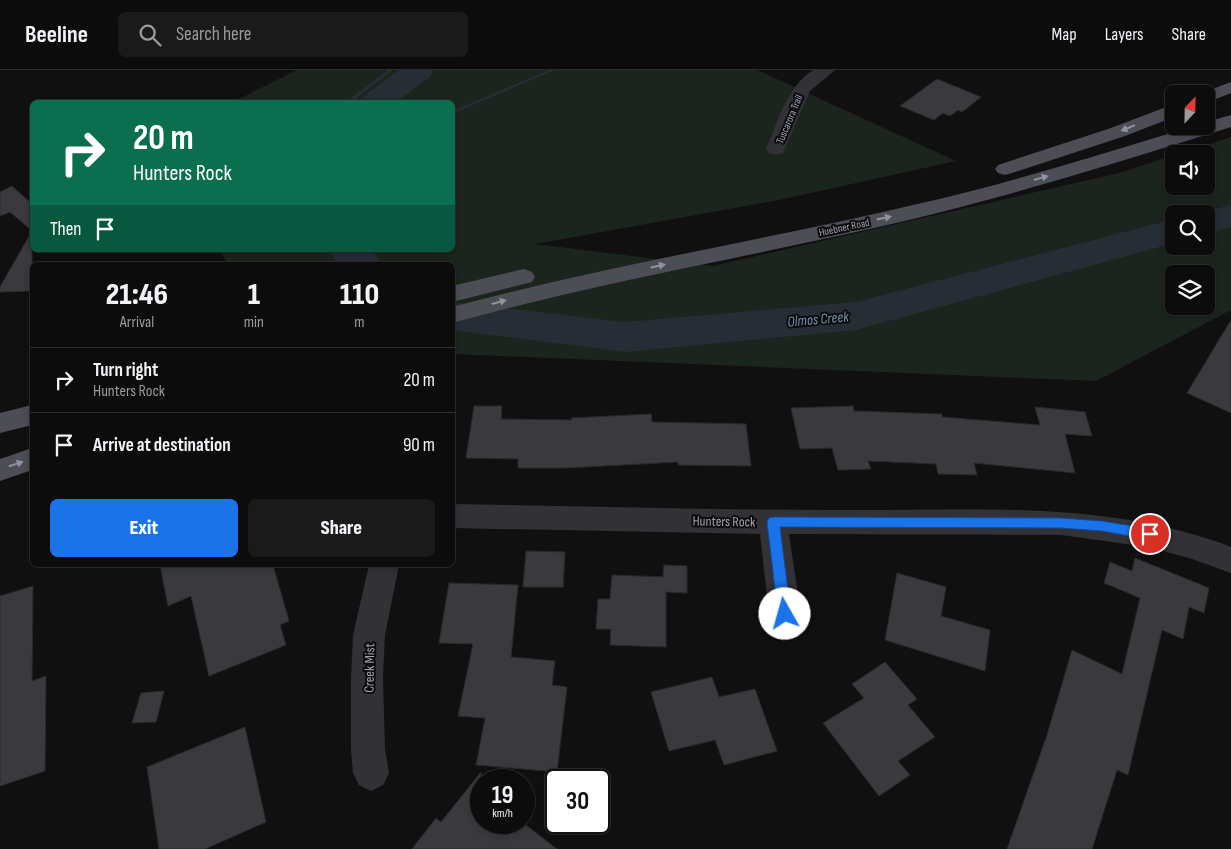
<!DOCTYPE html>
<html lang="en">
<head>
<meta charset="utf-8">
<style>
	body { margin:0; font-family:"Sofia Sans Condensed",sans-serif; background:#1a1a1b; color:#f1f3f6; height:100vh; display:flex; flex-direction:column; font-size:19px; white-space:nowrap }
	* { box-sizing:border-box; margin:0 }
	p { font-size:16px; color:#9a9b9d }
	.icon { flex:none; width:28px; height:28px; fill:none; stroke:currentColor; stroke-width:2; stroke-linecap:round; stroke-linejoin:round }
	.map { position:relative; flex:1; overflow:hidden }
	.drawer { position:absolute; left:30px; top:192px; width:425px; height:305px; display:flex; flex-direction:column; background:#0c0c0d; border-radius:8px; box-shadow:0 2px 8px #0003,0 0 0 1px #2c2c2e }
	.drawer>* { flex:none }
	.guide { position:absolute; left:30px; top:30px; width:425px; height:152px; border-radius:8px; box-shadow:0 2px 8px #0003,0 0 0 1px #2c2c2e; background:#0b6e4f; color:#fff; overflow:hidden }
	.needle { width:32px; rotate:22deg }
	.controls { position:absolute; left:1165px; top:15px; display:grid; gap:10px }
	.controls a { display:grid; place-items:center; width:50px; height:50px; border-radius:8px; background:#0c0c0d; box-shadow:0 2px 8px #0003,0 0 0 1px #2c2c2e; font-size:25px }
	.speed { position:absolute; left:470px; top:699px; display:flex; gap:10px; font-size:25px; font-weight:700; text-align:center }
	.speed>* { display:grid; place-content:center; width:65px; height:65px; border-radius:50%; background:#0c0c0d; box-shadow:0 2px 8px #0003,0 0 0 1px #2c2c2e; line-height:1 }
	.speed small { font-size:12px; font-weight:400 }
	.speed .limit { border:2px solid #111; border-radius:8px; background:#fff; color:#111 }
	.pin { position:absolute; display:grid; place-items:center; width:42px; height:42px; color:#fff; margin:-21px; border:2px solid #fff; border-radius:50%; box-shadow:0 1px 5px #0007 }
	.me { position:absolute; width:55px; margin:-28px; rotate:353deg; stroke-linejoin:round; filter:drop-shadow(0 0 4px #0008) }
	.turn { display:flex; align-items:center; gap:18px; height:105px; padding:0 20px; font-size:22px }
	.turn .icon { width:65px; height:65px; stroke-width:2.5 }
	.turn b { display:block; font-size:35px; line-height:42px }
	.then { display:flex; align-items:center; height:48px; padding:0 20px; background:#0003; gap:10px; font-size:19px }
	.eta { display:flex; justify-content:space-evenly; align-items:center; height:85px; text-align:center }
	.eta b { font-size:30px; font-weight:800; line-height:35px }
	.action { display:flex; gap:10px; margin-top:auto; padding:10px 20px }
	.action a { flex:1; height:58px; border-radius:8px; background:#1a73e8; color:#fff; font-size:20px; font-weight:800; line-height:58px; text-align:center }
	.action a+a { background:#1a1a1b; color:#f1f3f6 }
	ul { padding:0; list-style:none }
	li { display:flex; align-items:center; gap:15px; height:65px; padding:0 20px; border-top:1px solid #2c2c2e }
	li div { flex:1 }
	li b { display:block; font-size:19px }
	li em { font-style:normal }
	header { display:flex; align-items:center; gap:30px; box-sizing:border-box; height:70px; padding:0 25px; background:#0c0c0d; border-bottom:1px solid #2c2c2e }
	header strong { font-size:24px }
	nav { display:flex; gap:28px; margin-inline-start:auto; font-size:18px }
	.search { width:350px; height:45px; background:#1a1a1b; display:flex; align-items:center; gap:12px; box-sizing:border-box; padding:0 18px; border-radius:8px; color:#9a9b9d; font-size:19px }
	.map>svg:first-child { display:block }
</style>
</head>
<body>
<header>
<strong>Beeline</strong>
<div class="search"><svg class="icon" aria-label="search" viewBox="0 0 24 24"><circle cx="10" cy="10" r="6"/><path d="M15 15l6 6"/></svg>Search here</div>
<nav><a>Map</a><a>Layers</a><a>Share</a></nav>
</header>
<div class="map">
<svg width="1231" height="779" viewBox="0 0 1231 779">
	<rect width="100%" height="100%" fill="#101011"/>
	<path fill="#1c241e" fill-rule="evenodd" d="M297,0H757L956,91L779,130L535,174L713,196L1119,103L1174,85V116H1206V84H1178L1231,67V240L1096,311L453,284L452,195H227L221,180H452V32H233ZM1174,144H1206V176H1174ZM1174,204H1206V236H1174Z"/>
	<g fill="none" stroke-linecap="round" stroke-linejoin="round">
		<path fill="#262d35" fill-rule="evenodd" d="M388,0H393L352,32H347V31Z
			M549,0H555L452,44V41Z"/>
		<path fill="#262d35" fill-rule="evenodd" d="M399,0H434L430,7L396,32H360L365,25Z
			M1231,135V157L1206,164V144H1193Z
			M1174,149V173L856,260L625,282L452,260V232L625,252L856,232Z
			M328,180H371L384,195H340Z"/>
	</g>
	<path fill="#3a3a3e" stroke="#2a2a2d" d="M937,9L981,27L962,42L958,40L950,46L943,43L934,50L900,36Z
		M12,116L32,134V161L10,142L0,146V122Z
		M32,161V221L0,222V217Z
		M1231,250V343L1187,323Z
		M474,336H502L501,349L572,350L571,348L651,344L652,352L746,354L751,396L678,395V392L566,398H518V389L466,388Z
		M853,336L854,341L942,344V347L1040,355L1035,337L1085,342L1092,366L1065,364L1075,403L974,393L977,405L938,404L936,394L868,391L871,399L838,400L832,378L800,379L791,338Z
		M526,481L565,482L563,517H523Z
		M1135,488L1209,518L1204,543L1189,537L1183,569L1162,560L1128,705L1117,700L1092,779H1007L1047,665L1072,580L1122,604L1140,528L1104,513L1110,492L1132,501Z
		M160,495H273L289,551L280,555L286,575L209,606L191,526L168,536Z
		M664,495L687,496V523L666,522V577L610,575L611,559H596L598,529H610L612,505L663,507Z
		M897,503L946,517L941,546L990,560L985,601L885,570Z
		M449,513L518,515L511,587L555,591L552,615L567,617L557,702L476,695L485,648L458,646L473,574L439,573Z
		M33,516L32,611L46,606L45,701L0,716V526Z
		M885,592L917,629L908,635L935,667L898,691L910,705L879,726L823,653L864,628L852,614Z
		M712,607L719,627L755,619L777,681L724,695L715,670L669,681L651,622Z
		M164,621L156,652L132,653L141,623Z
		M245,657L266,752L205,779H159L147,697Z
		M481,702V752H522L557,779H412L436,748L441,752Z"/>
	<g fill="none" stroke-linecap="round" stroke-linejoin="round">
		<path fill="#313136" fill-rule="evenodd" d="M813,0H835L810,21L783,83L776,85L769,83L766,79C778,52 787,16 813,0Z
			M452,434C580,436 708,440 836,440C965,441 1097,429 1221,473L1231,477V503L1189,488L1148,477L1061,465L789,464L801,544L796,554L785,558L774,554L769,544L760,464L452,458Z
			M369,495H399L385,565L383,607L385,679L389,703L383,715L371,721L359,715L353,703L351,679V607L353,565Z"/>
		<path fill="#4d4e55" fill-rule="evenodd" d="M1231,12V23L1206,33V24H1199Z
			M1174,34V47L1125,66L1012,103L1005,105L998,103L995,99L998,95L1111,58Z
			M1231,45V57C1126,90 1020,123 913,149C760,185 604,211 452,253V237C605,196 760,171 913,135C1008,114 1101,84 1194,56H1206V52Z
			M524,199L532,202L535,207L532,212L452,232V216Z
			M32,335V355L0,363V343Z
			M32,378V400L0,411V389Z"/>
	</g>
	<defs><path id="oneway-solid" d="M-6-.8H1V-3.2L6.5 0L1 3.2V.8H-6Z" transform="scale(1.25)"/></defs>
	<g fill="#90939f">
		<use href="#oneway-solid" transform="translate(1128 58) rotate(158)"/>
		<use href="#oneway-solid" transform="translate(1041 108) rotate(-16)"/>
		<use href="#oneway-solid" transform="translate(884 148) rotate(-12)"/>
		<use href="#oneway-solid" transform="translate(658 196) rotate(-12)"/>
		<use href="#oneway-solid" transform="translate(499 232) rotate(-15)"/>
		<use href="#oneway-solid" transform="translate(16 394) rotate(-18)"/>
	</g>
	<path fill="#1a73e8" stroke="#114b97" d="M773,447L1061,448L1102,451L1150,459L1154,461L1156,464L1154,468L1150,470L1102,461L1061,458L780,457L791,544L789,548L785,549L780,548L778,544L767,452L769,448Z"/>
	<g text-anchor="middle" stroke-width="4" stroke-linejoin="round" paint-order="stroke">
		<g font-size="11" fill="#a1a4b2" stroke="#0b0b0c">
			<text transform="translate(789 49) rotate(-67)" y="4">Tuscarora Trail</text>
			<text transform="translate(844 157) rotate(-12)" y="4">Huebner Road</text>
		</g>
		<g font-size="14" fill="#a1a4b2" stroke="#0b0b0c">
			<text transform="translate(724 451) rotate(1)" y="5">Hunters Rock</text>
			<text transform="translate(369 598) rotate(-89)" y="5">Creek Mist</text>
		</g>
		<g font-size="15" font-style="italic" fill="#778fae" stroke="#0b0b0c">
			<text transform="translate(818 249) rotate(-5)" y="5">Olmos Creek</text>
		</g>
	</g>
</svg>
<div class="controls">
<a><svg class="needle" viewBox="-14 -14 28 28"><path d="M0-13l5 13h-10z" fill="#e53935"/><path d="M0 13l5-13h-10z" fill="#9a9b9d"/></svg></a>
<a><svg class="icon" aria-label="sound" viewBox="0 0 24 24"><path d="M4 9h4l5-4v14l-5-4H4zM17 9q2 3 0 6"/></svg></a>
<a><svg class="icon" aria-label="search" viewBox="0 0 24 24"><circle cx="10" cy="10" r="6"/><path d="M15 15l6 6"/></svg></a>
<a><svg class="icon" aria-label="layers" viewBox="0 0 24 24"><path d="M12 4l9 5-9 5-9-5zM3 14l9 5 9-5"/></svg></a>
</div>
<div class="speed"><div>19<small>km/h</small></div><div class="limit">30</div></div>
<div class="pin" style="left:1150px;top:464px;background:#d93025"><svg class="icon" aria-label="arrive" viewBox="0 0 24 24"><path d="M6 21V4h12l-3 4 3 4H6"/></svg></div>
<svg class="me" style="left:785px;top:544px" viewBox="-20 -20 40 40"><circle r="19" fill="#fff"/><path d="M0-13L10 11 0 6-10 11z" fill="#1a73e8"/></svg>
<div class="guide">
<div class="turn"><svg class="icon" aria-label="right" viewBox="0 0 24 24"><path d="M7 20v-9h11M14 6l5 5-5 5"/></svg><div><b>20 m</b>Hunters Rock</div></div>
<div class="then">Then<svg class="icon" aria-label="arrive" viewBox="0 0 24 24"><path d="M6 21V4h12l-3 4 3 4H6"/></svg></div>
</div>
<section class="drawer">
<div class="eta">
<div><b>21:46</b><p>Arrival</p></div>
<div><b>1</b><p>min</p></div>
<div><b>110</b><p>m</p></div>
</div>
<ul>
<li><svg class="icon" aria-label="right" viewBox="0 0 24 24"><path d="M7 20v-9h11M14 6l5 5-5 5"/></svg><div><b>Turn right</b><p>Hunters Rock</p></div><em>20 m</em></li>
<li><svg class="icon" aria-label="arrive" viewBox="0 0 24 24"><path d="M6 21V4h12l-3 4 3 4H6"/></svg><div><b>Arrive at destination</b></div><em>90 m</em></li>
</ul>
<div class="action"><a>Exit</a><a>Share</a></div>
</section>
</div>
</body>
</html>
